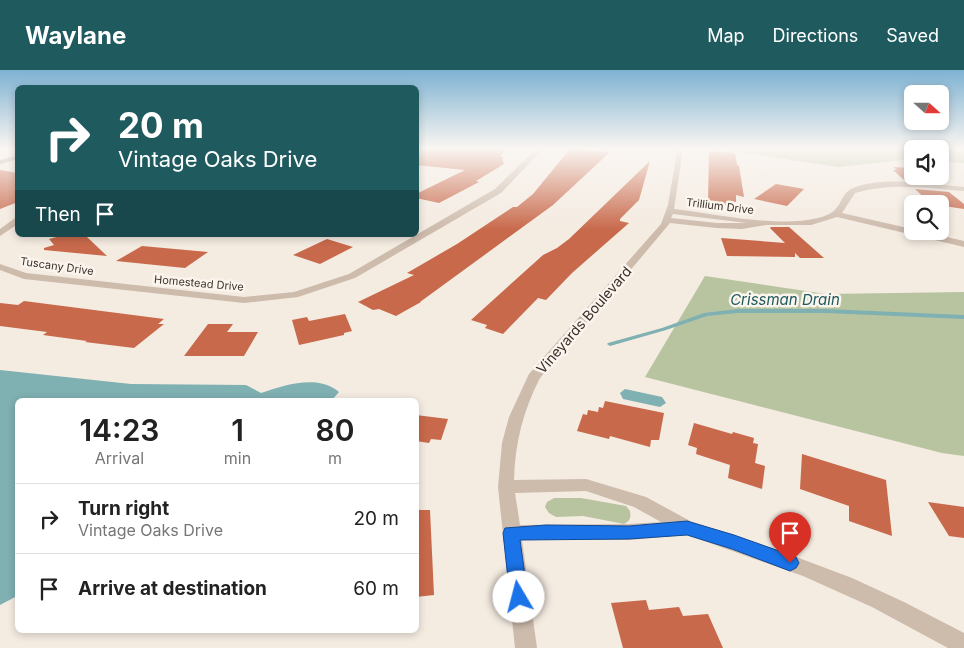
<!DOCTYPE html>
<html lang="en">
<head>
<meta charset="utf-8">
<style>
	body { margin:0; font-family:Inter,sans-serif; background:#f6f6f6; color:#222; height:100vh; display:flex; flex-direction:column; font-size:19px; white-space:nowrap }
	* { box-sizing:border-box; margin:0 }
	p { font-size:16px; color:#767676 }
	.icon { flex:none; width:28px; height:28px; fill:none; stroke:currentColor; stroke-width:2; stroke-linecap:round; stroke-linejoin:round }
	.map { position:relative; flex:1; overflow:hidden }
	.side { position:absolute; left:15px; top:328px; width:404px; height:235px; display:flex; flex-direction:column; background:#fff; border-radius:8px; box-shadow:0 2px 8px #0003 }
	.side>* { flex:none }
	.hud { position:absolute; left:15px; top:15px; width:404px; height:152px; border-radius:8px; box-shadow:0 2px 8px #0003; background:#1f5a5e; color:#fff; overflow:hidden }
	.needle { width:32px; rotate:111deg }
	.fabs { position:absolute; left:904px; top:15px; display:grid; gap:10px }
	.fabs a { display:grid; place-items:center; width:45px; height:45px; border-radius:8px; background:#fff; box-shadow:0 2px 8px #0003; font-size:25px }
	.pin { position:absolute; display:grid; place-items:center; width:42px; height:42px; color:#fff; margin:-51px -21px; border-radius:50% 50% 50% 0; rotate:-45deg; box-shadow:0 0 5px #0007 }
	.pin .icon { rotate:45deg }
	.me { position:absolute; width:55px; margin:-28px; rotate:352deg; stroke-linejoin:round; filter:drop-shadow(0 0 4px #0008) }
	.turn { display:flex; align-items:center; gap:18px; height:105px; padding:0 20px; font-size:22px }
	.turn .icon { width:65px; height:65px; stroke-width:2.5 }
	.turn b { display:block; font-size:35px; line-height:42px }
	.then { display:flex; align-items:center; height:48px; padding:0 20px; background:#0003; gap:10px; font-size:19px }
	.eta { display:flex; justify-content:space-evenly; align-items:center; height:85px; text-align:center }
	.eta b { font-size:30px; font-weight:600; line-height:35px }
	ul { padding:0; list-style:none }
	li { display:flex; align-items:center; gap:15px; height:70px; padding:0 20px; border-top:1px solid #e0e0e0 }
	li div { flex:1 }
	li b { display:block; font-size:19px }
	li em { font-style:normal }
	header { display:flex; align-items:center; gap:30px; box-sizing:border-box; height:70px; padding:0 25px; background:#1f5a5e; color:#fff }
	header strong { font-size:24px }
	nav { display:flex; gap:28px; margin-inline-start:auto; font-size:18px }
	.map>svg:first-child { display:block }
</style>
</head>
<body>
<header>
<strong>Waylane</strong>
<nav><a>Map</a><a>Directions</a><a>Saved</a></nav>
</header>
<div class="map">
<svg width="964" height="578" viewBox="0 0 964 578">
	<rect width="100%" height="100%" fill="#f4ebe1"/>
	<path fill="#b8c4a0" d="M718,79H912V89L838,97Z
		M940,80L964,81V93L940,91Z
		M705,206L826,224L964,222V386L942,383L645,307Z
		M554,428H581L626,436L630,441C631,448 630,451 624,454L583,446L556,447L549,443L545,437L547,432Z"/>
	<path fill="#7fb0b2" d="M0,300L131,314L246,315L261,323C285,315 318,304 339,322L332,330H18L17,526L0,535Z
		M625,319L662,327L666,333L660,337L623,329L620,323Z"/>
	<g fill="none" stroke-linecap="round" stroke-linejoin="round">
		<path fill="#7fb0b2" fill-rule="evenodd" d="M738,239H826L964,245V249L826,243H738L707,246L666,260L610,276L607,274L608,273L662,258L704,243Z"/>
	</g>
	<path fill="#c8694b" d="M424,79H503L501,81H504L500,87H504L502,89L504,94L476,111L479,112L439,133L416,128V124L465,100L416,95V84Z
		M570,79L610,82L553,135L420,232H421L396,246L379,239L373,240L358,232L414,205L407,203L457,174L513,137H517L533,124Z
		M709,81L735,83L737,95L739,96L744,127L736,125V132L727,131V135L708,133Z
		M650,91L639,130L620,149V151L629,153L572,203L546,230L538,228L503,264L485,258L487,255L471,250L543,185L557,178L569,169Z
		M893,97L912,98V106H932L939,112L904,110L893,100H897Z
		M0,100L18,103V132L0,139Z
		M776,114L804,119L787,136L754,129Z
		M915,119L949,122L964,134V139L931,134Z
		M771,157H789L824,188H800L795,183V187L727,186L721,168L785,173L770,158Z
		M64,165L87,167L107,186L44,180V178L54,175L49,169Z
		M327,169L353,177L320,194L293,185Z
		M142,176L208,182L185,198L116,191Z
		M24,231L164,249L158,254H164L134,278L85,272L87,271L43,265L47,262L0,256V233L18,235Z
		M345,244L352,261L344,263V265L299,275L292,250L307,247L309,251Z
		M208,254H233L227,262H258L244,286H184Z
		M605,331L664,343L659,370H651L650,377L610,366L609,369L577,361L583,344L587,345L588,340L598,342L599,337L603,338Z
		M416,345L448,349L441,370L431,369L429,373L416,371Z
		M694,353L732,364L733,362L754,368L753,373L758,374L755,393L765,396L762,419L728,408L730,395L696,384L697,378L688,375Z
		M802,384L886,410L892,466L849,451V436L800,419Z
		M928,432L964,437V468L949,466Z
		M416,440H430L434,525L416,527Z
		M646,530L649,540L679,537L683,546L708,544L723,578H623L611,533Z"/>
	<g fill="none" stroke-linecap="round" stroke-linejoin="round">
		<path fill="#cdbbac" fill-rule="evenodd" d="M536,79H543L501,123L355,208L298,227L244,233L24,209L0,200V194L26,203L244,227L294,222L349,204L495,119Z
			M663,79H683L674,139C717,144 777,158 818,148C844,142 838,126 851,119C877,105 935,114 964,117V121C927,118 891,112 855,123L842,143L912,159V161H921L964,171V177L837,147L811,155H766L742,159L717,158L670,153L540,308C523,341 515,373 514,410L586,409L646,427L692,452L775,479L852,508L904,532L964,563V578H948L872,537L803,506L687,465L629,470H522L537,578H515L498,417L502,373L509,347L529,304L661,154L668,135L677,82ZM673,144L747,153H717L671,148ZM586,421L634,437L661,452L629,454L520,455L515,423Z
			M15,148H18V154L0,166V159Z"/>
		<path fill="#a18a7d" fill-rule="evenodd" d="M18,85V89L0,94V90Z"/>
	</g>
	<linearGradient id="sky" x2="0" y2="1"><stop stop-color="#7eb2d2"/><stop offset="0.49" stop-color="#faf6f2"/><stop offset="1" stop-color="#faf6f2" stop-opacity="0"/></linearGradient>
	<rect width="964" height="160" fill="url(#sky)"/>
	<path fill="#1a73e8" stroke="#114b97" d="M687,451L734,465L796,487L799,493L796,498L790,501L732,479L687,465L629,469L520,470L528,527L525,533L519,536L513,533L510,527L503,463L505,458L546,455L629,456Z"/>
	<g text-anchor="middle" stroke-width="5" stroke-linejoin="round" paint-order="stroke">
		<g font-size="11" fill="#3b302b" stroke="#fbf5ee">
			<text transform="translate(720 136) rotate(7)" y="4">Trillium Drive</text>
			<text transform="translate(57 196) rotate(8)" y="4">Tuscany Drive</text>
			<text transform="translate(199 213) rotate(5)" y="4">Homestead Drive</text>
		</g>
		<g font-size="14" fill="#3b302b" stroke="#fbf5ee">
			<text transform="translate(584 250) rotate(-49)" y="5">Vineyards Boulevard</text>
		</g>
		<g font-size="15" font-style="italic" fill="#1f5a5e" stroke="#fbf5ee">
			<text x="785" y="235">Crissman Drain</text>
		</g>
	</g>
</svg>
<div class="fabs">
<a><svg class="needle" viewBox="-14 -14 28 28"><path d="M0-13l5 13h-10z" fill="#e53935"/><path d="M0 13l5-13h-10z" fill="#767676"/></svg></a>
<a><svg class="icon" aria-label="sound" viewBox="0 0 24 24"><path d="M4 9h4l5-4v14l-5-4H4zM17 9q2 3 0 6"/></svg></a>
<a><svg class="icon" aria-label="search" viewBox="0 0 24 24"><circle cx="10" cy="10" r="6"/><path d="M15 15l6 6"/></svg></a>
</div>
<div class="pin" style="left:790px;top:493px;background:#d93025"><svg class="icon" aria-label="arrive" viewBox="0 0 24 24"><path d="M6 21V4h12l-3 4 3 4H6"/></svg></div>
<svg class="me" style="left:519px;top:527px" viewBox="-20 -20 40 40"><circle r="19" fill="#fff"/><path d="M0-13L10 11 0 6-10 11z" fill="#1a73e8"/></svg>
<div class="hud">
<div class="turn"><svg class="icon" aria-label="right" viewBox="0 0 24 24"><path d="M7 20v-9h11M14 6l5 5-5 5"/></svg><div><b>20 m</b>Vintage Oaks Drive</div></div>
<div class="then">Then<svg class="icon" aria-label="arrive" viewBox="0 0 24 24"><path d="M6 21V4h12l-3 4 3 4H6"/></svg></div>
</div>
<section class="side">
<div class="eta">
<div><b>14:23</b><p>Arrival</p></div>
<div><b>1</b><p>min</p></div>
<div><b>80</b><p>m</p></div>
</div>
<ul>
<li><svg class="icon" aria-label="right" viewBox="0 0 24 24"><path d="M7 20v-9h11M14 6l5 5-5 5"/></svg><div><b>Turn right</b><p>Vintage Oaks Drive</p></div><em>20 m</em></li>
<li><svg class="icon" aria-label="arrive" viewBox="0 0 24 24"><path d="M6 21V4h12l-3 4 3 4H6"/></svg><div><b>Arrive at destination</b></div><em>60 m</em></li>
</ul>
</section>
</div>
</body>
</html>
